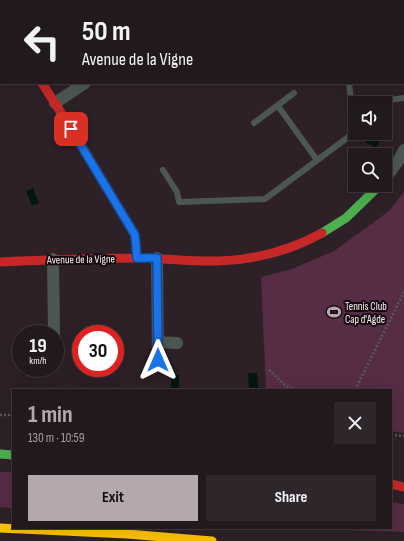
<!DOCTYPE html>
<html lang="en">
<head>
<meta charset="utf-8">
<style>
	body { margin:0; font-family:"Sofia Sans Condensed",sans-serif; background:#2e262a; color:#f1f3f6; height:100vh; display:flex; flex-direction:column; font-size:15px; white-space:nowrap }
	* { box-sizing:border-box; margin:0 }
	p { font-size:13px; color:#a2a0a4 }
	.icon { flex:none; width:22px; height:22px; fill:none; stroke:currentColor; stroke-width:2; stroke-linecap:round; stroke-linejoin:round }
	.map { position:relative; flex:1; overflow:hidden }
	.panel { position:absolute; left:12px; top:389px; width:380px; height:140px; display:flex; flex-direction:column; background:#22191d; border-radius:0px; box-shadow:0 4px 16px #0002,0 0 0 1px #3f383b }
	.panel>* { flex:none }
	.top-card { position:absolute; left:0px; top:0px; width:404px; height:84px; box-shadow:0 4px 16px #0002,0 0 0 1px #3f383b; background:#22191d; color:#f1f3f6; overflow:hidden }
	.buttons { position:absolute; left:348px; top:96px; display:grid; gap:8px }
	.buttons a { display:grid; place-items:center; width:44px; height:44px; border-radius:0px; background:#22191d; box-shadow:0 4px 16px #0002,0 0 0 1px #3f383b; font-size:20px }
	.speed { position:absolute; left:12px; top:325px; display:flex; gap:8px; font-size:20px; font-weight:700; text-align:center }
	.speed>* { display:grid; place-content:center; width:52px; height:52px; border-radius:50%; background:#22191d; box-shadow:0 4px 16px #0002,0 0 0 1px #3f383b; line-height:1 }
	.speed small { font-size:10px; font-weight:400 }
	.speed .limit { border:6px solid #d22; background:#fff; color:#111 }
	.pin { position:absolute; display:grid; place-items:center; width:34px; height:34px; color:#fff; margin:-17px; border-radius:8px; box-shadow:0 2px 6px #0006 }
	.me { position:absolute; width:44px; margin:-22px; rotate:0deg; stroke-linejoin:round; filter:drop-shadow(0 0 3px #0008) }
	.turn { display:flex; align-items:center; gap:14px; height:84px; padding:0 16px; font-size:18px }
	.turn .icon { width:52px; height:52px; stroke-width:2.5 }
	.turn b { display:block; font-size:28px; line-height:34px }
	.round { display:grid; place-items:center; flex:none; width:42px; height:42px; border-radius:0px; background:#2e262a }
	.head { display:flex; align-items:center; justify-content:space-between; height:68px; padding:0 16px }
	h1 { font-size:24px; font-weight:700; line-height:30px; color:#b4a8ae }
	.cta { display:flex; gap:8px; margin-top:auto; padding:8px 16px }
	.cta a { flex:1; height:46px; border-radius:0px; background:#b4a8ae; color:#111; font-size:16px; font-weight:700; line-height:46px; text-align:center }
	.cta a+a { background:#2e262a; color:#f1f3f6 }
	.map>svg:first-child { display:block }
</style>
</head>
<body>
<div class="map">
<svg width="404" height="541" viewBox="0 0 404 541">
	<rect width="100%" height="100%" fill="#2d2127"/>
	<path fill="#572c45" d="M404,192V433L391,431V390H266L261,277L292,269L334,251L389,211Z
		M0,472H13V508L0,507Z
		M391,502L404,504V532L289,528H391Z"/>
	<path fill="#04170e" d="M369,133H384L376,148L365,142Z
		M33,188L39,203L32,206L26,191Z
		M248,373H257L258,388H249Z
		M171,375H179V390H171Z"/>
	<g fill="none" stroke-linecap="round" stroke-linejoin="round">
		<path stroke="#585a59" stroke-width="2.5" stroke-dasharray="2 2" stroke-linecap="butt" d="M269,370L286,386L297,390
			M355,390L404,292
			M0,415H13
			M391,435L404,436"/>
		<path stroke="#4d5752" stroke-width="6" d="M384,1L385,0
			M366,103L404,98
			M278,106L317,160
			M254,123L294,93
			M163,170L177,192L179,202L265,199L351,135L354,123L349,83"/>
		<path stroke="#4d5752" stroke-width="12" d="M1,0V1
			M94,0L95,1
			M210,1L211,0
			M55,103L85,83
			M385,179L400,158L404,150
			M157,258L158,360
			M53,259L54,334
			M158,342L177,343"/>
		<path stroke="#4caf50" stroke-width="9" d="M322,233L346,218L380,185
			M0,454L13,455"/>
		<path stroke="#ffc107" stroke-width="9" d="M0,528L127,534L212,541"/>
		<path stroke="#c62828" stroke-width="9" d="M42,83L79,141L135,235L137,258
			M0,262C45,260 91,258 136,258C163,258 191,262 218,261C254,260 291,250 322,233
			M391,484L404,487"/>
	</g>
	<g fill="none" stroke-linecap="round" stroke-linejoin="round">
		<defs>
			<path id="route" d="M71,129L135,235L137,258H157L158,360"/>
		</defs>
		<use href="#route" stroke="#114b97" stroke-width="10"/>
		<use href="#route" stroke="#1a73e8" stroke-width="7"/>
	</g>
	<defs>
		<symbol id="stadium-bare" viewBox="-9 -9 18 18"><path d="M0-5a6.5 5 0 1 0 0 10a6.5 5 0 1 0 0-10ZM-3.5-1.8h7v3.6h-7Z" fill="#b4a8ae" stroke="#140a0f" stroke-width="2.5" paint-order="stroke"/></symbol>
	</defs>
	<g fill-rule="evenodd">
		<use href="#stadium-bare" x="324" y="302" width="20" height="20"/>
	</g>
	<g text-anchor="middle" stroke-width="4" stroke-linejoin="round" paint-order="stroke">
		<g font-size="11" fill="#fdf1f7" stroke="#140a0f">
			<text transform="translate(81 259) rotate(-1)" y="4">Avenue de la Vigne</text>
		</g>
		<g font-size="11" fill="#fdf1f7" stroke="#140a0f" text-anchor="start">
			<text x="345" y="310">Tennis Club<tspan x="345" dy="13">Cap d'Agde</tspan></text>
		</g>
	</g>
</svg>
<div class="buttons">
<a><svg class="icon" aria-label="sound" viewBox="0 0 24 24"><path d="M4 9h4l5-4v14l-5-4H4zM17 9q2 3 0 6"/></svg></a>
<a><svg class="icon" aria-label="search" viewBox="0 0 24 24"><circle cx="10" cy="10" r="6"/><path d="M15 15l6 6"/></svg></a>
</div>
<div class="speed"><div>19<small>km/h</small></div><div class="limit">30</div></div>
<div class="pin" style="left:71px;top:129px;background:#d93025"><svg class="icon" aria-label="arrive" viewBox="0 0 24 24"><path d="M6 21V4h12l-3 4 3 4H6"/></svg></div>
<svg class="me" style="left:158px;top:360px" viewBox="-20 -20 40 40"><path d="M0-17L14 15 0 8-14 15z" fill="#1a73e8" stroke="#fff" stroke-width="4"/></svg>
<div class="top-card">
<div class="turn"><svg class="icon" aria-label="left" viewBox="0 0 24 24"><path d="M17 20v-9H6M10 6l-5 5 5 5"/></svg><div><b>50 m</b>Avenue de la Vigne</div></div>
</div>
<section class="panel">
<div class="head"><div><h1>1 min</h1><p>130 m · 10:59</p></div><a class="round"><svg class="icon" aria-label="close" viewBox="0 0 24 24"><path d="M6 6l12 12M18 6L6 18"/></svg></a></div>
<div class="cta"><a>Exit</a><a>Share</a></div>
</section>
</div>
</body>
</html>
